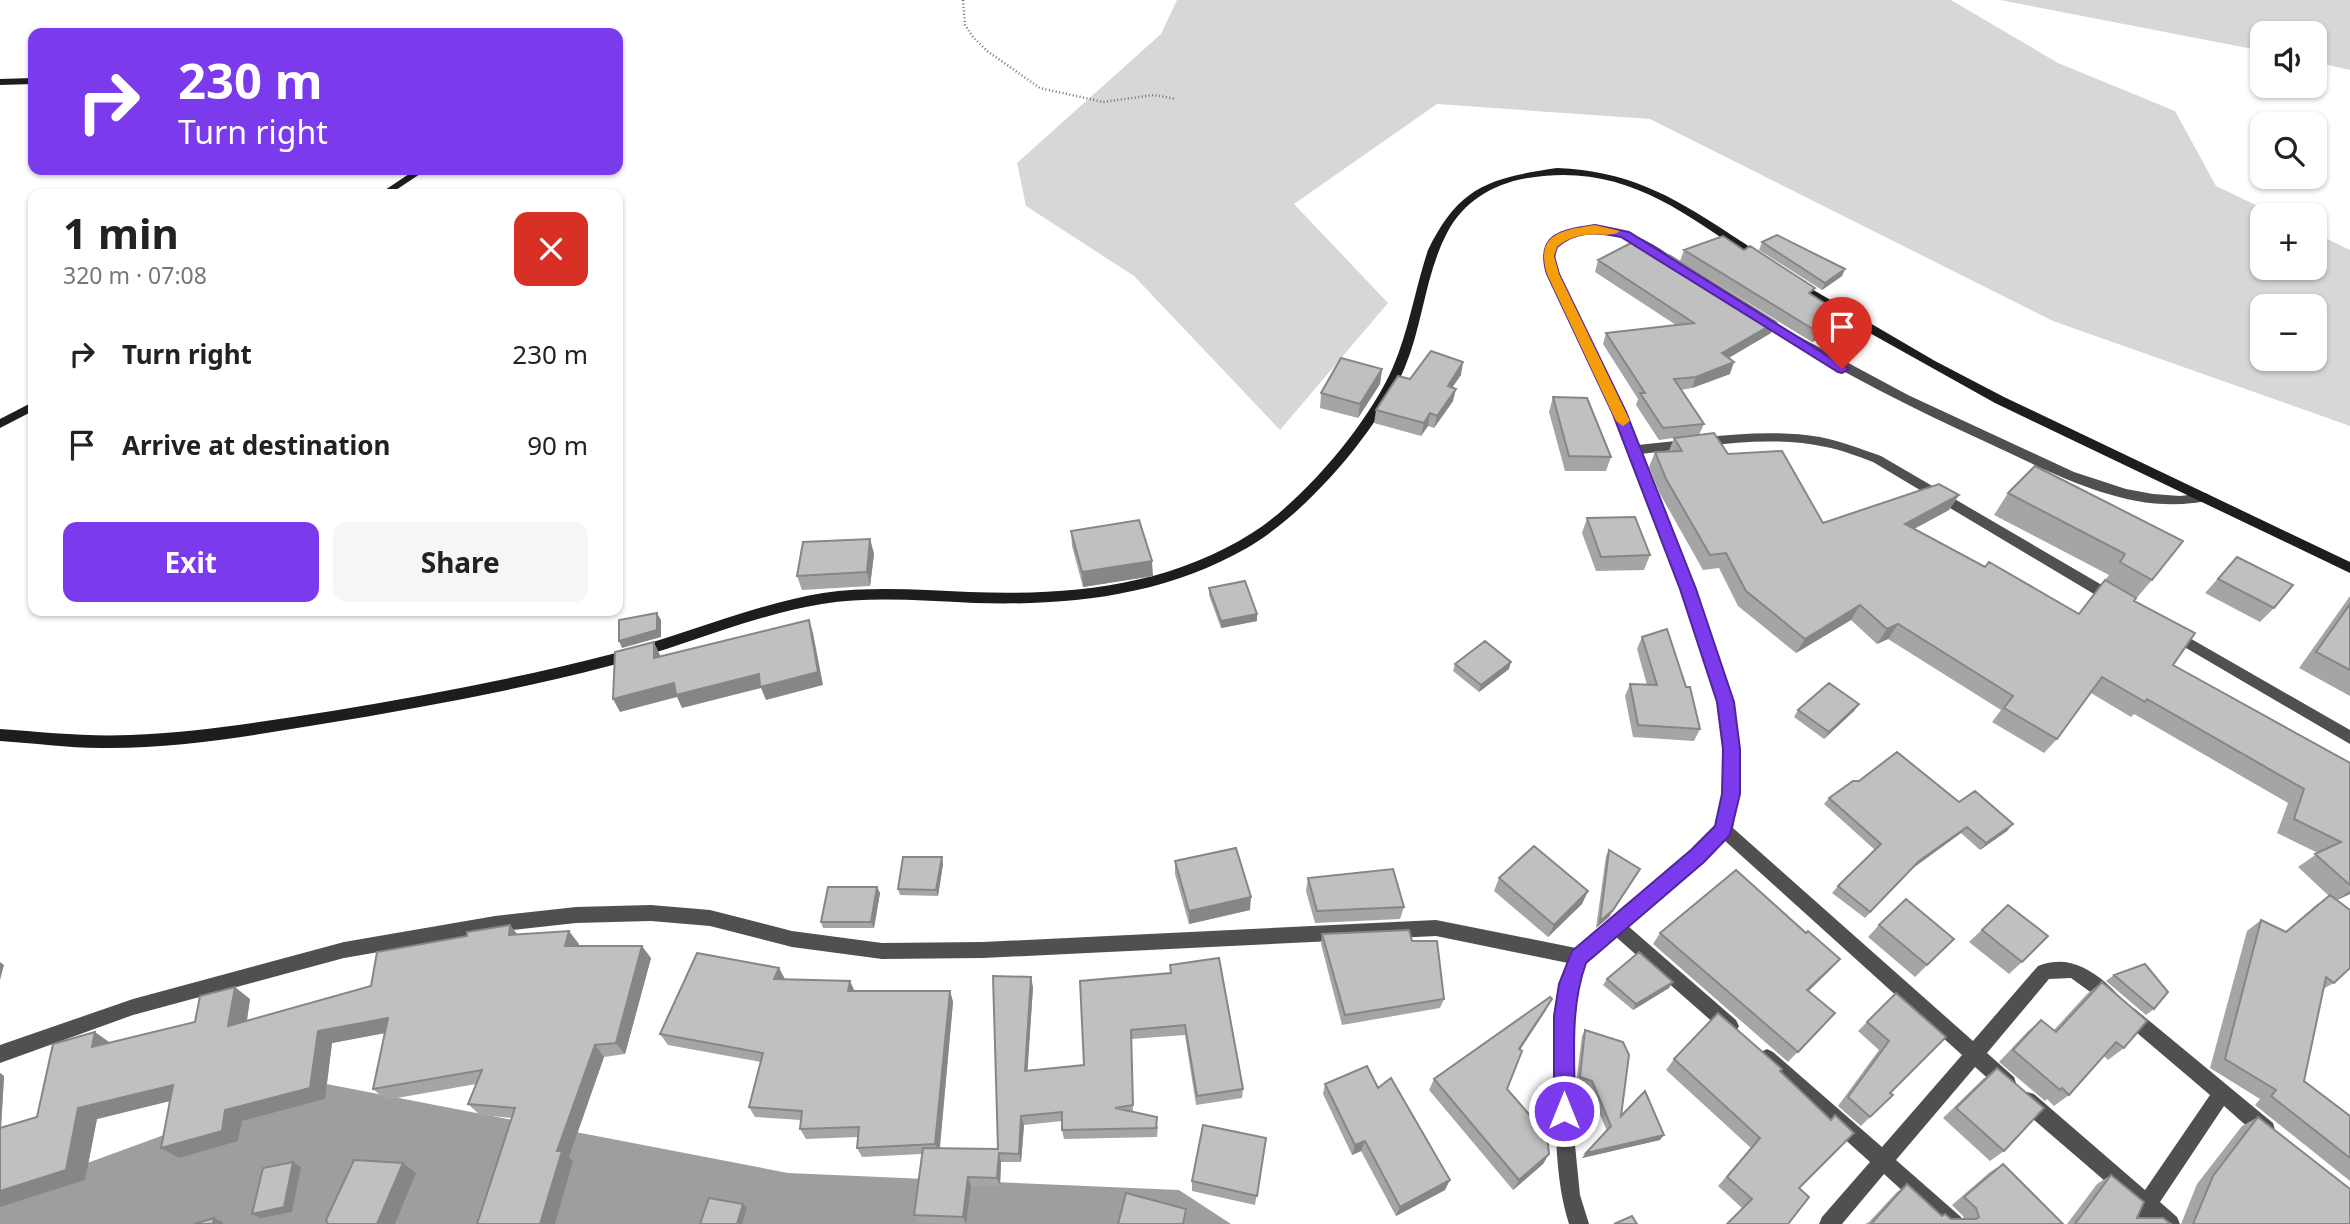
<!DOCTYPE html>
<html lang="en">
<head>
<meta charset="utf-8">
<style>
	body { margin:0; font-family:"Noto Sans",sans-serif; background:#f6f6f6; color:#222; height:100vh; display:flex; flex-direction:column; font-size:26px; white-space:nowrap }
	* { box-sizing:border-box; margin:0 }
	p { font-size:23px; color:#767676 }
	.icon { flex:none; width:38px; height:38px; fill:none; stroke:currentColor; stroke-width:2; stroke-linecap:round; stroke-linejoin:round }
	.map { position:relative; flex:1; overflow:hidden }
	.panel { position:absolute; left:28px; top:189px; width:595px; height:427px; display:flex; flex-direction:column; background:#fff; border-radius:14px; box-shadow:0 2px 5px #0004 }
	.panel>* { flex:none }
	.guide { position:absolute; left:28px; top:28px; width:595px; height:147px; border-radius:14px; box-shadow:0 2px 5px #0004; background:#7c3aed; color:#fff; overflow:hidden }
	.tools { position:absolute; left:2250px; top:21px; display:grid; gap:14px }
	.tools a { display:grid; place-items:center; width:77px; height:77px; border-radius:14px; background:#fff; box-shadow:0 2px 5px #0004; font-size:35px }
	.pin { position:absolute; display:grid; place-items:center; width:60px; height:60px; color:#fff; margin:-72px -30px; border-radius:50% 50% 50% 0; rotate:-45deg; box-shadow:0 0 7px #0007 }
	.pin .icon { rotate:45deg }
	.me { position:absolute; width:77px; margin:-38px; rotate:0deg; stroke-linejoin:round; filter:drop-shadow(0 0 5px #0008) }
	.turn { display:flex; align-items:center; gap:24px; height:147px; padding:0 35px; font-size:32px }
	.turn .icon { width:91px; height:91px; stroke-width:2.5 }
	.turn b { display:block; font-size:49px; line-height:60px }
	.round { display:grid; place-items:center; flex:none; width:74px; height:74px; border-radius:14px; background:#f6f6f6 }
	.summary { display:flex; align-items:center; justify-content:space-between; height:119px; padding:0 35px }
	h1 { font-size:42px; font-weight:700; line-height:52px }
	.action { display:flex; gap:14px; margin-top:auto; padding:14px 35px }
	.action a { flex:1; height:80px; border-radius:14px; background:#7c3aed; color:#fff; font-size:28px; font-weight:700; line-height:80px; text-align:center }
	.action a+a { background:#f6f6f6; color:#222 }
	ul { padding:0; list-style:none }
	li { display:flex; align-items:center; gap:21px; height:91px; padding:0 35px }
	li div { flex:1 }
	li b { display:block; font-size:26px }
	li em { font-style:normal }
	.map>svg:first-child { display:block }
</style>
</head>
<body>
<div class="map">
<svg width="2350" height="1224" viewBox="0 0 2350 1224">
	<rect width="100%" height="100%" fill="#fff"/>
	<path fill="#d7d7d7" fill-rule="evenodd" d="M1177,0H1951L2058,63L2175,111L2216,186L2277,215H2263V268H2315V233L2350,250V426L2053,321L1650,119L1437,104L1294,204L1388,303L1280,430L1134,276L1026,206L1017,163L1161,34ZM2263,306H2315V359H2263Z
		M2000,0H2350V70L2315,62V33H2263V51Z"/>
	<path fill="#9e9e9e" d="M311,1081L788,1173L1179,1190L1231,1224H0V1195Z"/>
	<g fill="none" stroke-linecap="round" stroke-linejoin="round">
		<path stroke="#727272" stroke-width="2.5" stroke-dasharray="1 2.5" stroke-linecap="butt" d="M963,0L965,25L973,37L987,51L1040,88L1103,102L1154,95L1176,99"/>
		<path fill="#505050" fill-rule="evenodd" d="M1592,226C1626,228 1660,244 1684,268L1683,270H1675C1658,259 1642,246 1623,238C1593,226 1543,229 1558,274L1625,412L1638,445C1698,439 1760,427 1820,437C1841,441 1861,449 1881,456L2119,595L2121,599L2114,604L2109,603L1873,462C1857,456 1842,450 1826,447C1766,434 1702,447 1641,454L1695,589L1733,702L1739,749V795L1733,828L1973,1041L2038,966C2064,956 2084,965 2105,982C2111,988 2117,992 2120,999L2117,1005L2111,1007L2071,978L2049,979L1987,1053L2014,1077L2016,1083L2014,1089L2007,1092L2000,1089L1975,1067L1896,1160L1961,1217L1964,1224H1939L1884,1174L1842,1224H1819L1822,1217L1870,1162L1761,1064L1758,1058L1761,1052L1767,1049L1773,1052L1882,1147L1962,1055L1724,840L1704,861L1628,926L1736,1020L1739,1026L1736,1032L1730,1035L1724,1032L1616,937L1586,962L1578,984L1573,1016L1574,1135L1580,1195L1589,1224H1569C1555,1179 1556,1132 1555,1085C1555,1043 1553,1003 1568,963L1436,936L983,958L882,959L792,947L710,926L651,921L576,923L495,932L344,958L133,1015L0,1063V1045L133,999L344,942L495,916L576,907L651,905L710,910L792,931L882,943L983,942L1436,920L1576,948L1692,851L1717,827L1723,795V749L1719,702L1681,589L1613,412L1548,274C1536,238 1561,228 1592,226Z
			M1759,315L1908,395L2074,472L2126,489L2153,494L2180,496L2206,493L2212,497C2207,502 2201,502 2193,503C2122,512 2049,471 1986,442C1907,406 1829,366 1755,320V316Z
			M2174,629L2350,730V744L2169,638L2167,634L2169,630Z
			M2129,1006L2135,1009L2273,1123L2275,1130L2273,1137L2266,1139L2259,1137L2224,1106L2160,1202L2177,1217L2180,1224H2155L2149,1219L2146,1224H2124L2134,1206L2020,1108L2018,1101L2020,1094L2027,1092L2034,1094L2145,1190L2210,1095L2123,1021L2120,1015L2123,1009Z"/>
		<path fill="#1d1d1d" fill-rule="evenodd" d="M33,78V84L0,85V79Z
			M1557,168C1627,171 1669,194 1727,232C1740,241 1755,249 1766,260L1765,262H1757C1683,212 1623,162 1528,178C1493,184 1464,201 1447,233C1425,275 1423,324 1405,367C1379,430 1306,514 1247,548C1163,596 1069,606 974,603C923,601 872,596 822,604C749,616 680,648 609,666C514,691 418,708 322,724C249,736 175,749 101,748C67,748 34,743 0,741V729C43,732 87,737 130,735C198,733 265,721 332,711C426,695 520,678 612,654C682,636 751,605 823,593C871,586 921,590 969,592C1067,596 1167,587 1252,533C1303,501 1369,423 1393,367C1409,330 1415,289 1428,250C1459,186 1490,178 1557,168Z
			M415,170H426L390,194H379Z
			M1798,281L1935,361L2004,397L2350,562V573L1995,403L1859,327L1794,286L1793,284Z
			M33,402V411L0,428V419Z"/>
	</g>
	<path fill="#a5a5a5" d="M1762,242L1842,276L1822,290L1759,250Z
		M1684,250L1812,295L1848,318L1843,328L1812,342L1680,261Z
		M1598,260L1771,333L1729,358L1730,374L1692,388L1681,390L1704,424L1699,435L1728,454L1823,523L1959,495L1949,510L1914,529L1985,567L2078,614L2109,575L1994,515L2008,493L2035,466L2152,580L2134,601L2173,665L2350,763V894L2337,900L2334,983L2323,989L2304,1081L2350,1116V1181L2255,1105L2260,1099L2210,1068L2247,931L2261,920L2285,932L2315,906L2329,896L2298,867L2318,853L2277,833L2288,803L2134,714L2131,717L2091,693L2057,739L2044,753L1992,722L2001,710L1888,639L1877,644L1851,620L1796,653L1738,606L1719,568L1703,570L1660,494L1649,467L1655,452L1669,451L1674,438L1659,440L1636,405L1638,399L1603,344L1606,333L1676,325L1595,272Z
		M1382,369L1380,384L1358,418L1320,408L1321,393Z
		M1461,375L1452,387L1453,401L1434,428L1428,426L1421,436L1374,423L1376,410L1410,379Z
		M1553,397L1611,457L1606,471H1565L1549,412Z
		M1587,518L1650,555L1644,570L1596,571L1582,533Z
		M1071,531L1153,576L1083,587L1072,546Z
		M870,539L874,554L870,586L802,590L797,576Z
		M2237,557L2274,608L2260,622L2205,593Z
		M1209,588L1257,621L1221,628L1209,595Z
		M2350,596V696L2299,668Z
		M1642,637L1686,687L1700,729L1694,741L1633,737L1625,696L1630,684L1647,685L1637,649Z
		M1455,664L1509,669L1479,692L1453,671Z
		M1859,704L1854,711L1824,739L1794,717L1798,710Z
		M1829,798L1959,802L2013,824L2007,831L1980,850L1961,833L1913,868L1865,918L1832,893L1838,886L1875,850L1824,804Z
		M1609,850L1640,869L1609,917L1596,928L1606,856Z
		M1175,861L1250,910L1189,924L1175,874Z
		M943,864L938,896L900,895L898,889Z
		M1308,878L1404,907L1400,919L1315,923L1306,891Z
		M1499,878L1588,891L1582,904L1548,937L1494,891Z
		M877,887L880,893L874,928H823L821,922Z
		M2008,905L2022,962L2009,974L1969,942Z
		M510,925L517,934L579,944L578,946L651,958L625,1054L604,1057L569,1157L573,1161L555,1224H477L512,1118L480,1115L468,1104L476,1084L386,1100L373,1089L385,1033L332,1043L325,1099L242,1121L238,1141L179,1158L161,1148L170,1101L97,1119L85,1180L0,1207V1073L4,1076L1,1128L37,1117L111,1042L195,1022L250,999L247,1021L371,986L467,936Z
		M1879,925L1954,939L1915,977L1868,937Z
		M1660,933H1806L1840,959L1830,970L1809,991L1835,1013L1788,1062L1653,944Z
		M1322,934L1412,941L1444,999L1440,1008L1342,1025L1321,944Z
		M1170,965L1243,1089L1242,1098L1196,1105L1185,1035L1131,1039L1133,1112L1158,1126L1157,1137L1064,1139L1062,1130V1121L1024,1125L1021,1162H1001L1000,1186H971L966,1224L918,1223L914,1215L922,1154L862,1157L857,1148L858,1137L806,1139L800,1129L801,1120L755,1117L749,1107L761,1062L668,1045L660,1034L785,979L855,991H950L953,1002L940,1148L998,1149L1033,987L1027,1071L1084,1065L1170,973Z
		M2114,975L2154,1009L2146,1015L2106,981Z
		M1607,979L1669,988L1633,1010L1603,985Z
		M2102,982L2124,1048L2108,1060L2104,1056L2069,1095L2054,1106L2047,1099L2045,1101L1999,1062L2027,1032L2041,1020L2054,1030L2087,994Z
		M1896,993L1890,1093L1870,1117L1861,1126L1838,1106L1879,1050L1858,1031Z
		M1546,1010L1520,1050L1507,1089L1549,1154L1543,1164L1513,1190L1429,1090L1434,1079Z
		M1585,1030L1621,1116L1660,1140L1582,1158L1607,1131L1588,1086L1576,1082L1582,1036Z
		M1674,1059L1780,1071L1830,1120L1835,1115L1799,1188L1788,1224H1727L1742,1208L1718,1186L1751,1148L1666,1070Z
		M1997,1068L2004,1151L1990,1161L1943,1118L1983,1079Z
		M1325,1084L1378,1088L1445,1190L1396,1216L1361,1151L1352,1155L1323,1094Z
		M2258,1117L2350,1224H2181L2197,1184L2242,1126Z
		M1266,1138L1255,1205L1192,1191V1181Z
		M2003,1164L2063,1224H1865L1869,1222L1896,1193L1907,1184L1941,1216L1951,1219H1964L1963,1216L1952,1205L1990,1172Z
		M2111,1175L2137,1218L2171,1224H2067L2097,1184Z"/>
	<path fill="#868686" d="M1845,269L1842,276L1822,290L1825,283Z
		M1848,318L1843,328L1812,342L1816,331Z
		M1776,322L1771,333L1718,364L1722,353Z
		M1463,362L1461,375L1445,398L1448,386Z
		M1734,362L1730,374L1692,388L1696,377Z
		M1382,369L1380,384L1358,418L1360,404Z
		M1456,389L1453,401L1434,428L1437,416Z
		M1430,413L1428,426L1421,436L1424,423Z
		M1959,495L1949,510L1895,539L1905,524Z
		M870,539L874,554L870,586L867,572Z
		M1152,561L1153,576L1083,587L1082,572Z
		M1860,605L1851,620L1796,653L1805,639Z
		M657,613L661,620V637L622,648L619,641Z
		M1257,614V621L1221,628V621Z
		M809,620L813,633L823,685L766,700L761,688L682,708L677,697L620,712L613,699Z
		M1898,624L1888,639L1877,644L1887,629Z
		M654,642L660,655V671L654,658Z
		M1511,662L1509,669L1479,692L1481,685Z
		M1859,704L1854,711L1824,739L1829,732Z
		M2013,824L2007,831L1980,850L1986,843Z
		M1967,827L1961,833L1913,868L1865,918L1919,861Z
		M942,857L943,864L938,896L936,890Z
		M1640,869L1609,917L1596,928L1600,921Z
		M877,887L880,893L874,928L871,922Z
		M1588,891L1582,904L1548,937L1554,925Z
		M2350,891V894L2335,901Z
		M1251,897L1250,910L1189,924V911Z
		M510,925L520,938L509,935Z
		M569,931L579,944L575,959L565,946Z
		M642,946L651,958L625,1054L616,1043Z
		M1840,959L1830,970L1798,1001L1807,990Z
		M0,962L4,965L0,980Z
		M779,968L785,979L780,991L774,979Z
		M1031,977L1033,987L1027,1080L1025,1071Z
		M850,981L855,992L848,991Z
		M1673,982L1669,988L1633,1010L1636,1004Z
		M235,987L250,999L244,1038L228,1026Z
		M950,991L953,1002L939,1154L935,1144Z
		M1552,999L1546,1010L1513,1060L1519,1049Z
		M388,1018L401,1030L332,1043L325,1099L242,1121L238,1141L179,1158L161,1148L318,1031Z
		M95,1032L112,1044L92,1047Z
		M595,1045L604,1057L569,1157L573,1161L555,1224H540L557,1151Z
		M0,1073L4,1076L0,1145Z
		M173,1085L190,1096L97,1119L85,1180L0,1207V1191L78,1108Z
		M1021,1116L1024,1125L1021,1162L1019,1154Z
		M1664,1135L1660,1140L1582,1158L1586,1153Z
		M1365,1141L1361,1151L1352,1155L1355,1145Z
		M999,1153L1001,1162L1000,1186L997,1178Z
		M1549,1154L1543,1164L1513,1190L1519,1180Z
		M293,1162L301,1167L292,1212L261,1218L252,1214Z
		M403,1163L416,1173L395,1224H377Z
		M968,1177L971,1186L966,1224L963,1217Z
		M1450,1180L1445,1190L1396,1216L1400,1207Z
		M743,1204L747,1208L742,1224H737Z
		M214,1218L223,1222V1224H213Z"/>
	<path fill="#c0c0c0" stroke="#868686" stroke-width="2" d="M1777,235L1845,269L1825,283L1762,242Z
		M1723,236L1744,250L1750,246L1815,288L1809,293L1848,318L1816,331L1684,250Z
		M1635,241L1663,257L1669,255L1776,322L1722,353L1734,362L1696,377L1674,379L1704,424L1663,428L1640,393H1645L1606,333L1694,323L1598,260Z
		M1431,351L1463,362L1448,386L1456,389L1437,416L1430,413L1424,423L1376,410L1398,376L1410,379Z
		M1341,358L1382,369L1360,404L1321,393Z
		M1553,397L1587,398L1611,457L1569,456Z
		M1714,433L1728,454L1782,451L1823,523L1939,484L1959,495L1905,524L1985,567L1989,562L2079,614L2105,580L2136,598L2134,601L2195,633L2173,665L2350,763V885L2315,854L2341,842L2294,819L2304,789L2147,699L2145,702L2102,677L2057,739L2004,708L2013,696L1898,624L1887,629L1860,605L1805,639L1746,591L1726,553L1710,555L1666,479L1655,452L1682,451L1674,438Z
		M2035,466L2183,541L2152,580L2120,562L2125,554L2008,493Z
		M1635,517L1650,555L1601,557L1587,518Z
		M1139,520L1152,561L1082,572L1071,531Z
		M870,539L867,572L797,576L803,542Z
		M2237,557L2293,585L2274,608L2218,579Z
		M1245,581L1257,614L1221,621L1209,588Z
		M2350,604V670L2316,652Z
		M657,613V630L619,641V620Z
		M809,620L818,672L760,687L759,674L676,695L674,683L613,699L615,652L654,642V658Z
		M1667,629L1686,687H1690L1700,729L1638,725L1630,684L1657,685L1642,637Z
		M1485,641L1511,662L1481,685L1455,664Z
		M1829,683L1859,704L1829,732L1798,710Z
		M1897,752L1959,802L1975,791L2013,824L1986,843L1967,827L1919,861L1870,912L1838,886L1881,844L1829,798L1853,781H1859Z
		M1534,846L1588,891L1554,925L1499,878Z
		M1236,848L1251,897L1189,911L1175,861Z
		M1609,850L1640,869L1613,910L1600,921Z
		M903,857H942L936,890L898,889Z
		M1393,869L1404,907L1317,911L1308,878Z
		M1736,870L1806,933L1808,931L1840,959L1807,990L1835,1013L1798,1052L1660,933Z
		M828,887H877L871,922H821Z
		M2330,895L2350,910V968L2334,983L2326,977L2304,1081L2350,1116V1158L2271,1096L2276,1090L2225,1059L2261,920L2286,932Z
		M1906,899L1954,939L1927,965L1879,925Z
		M2008,905L2048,936L2022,962L1982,930Z
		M510,925L509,935L569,931L565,946H642L616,1043L595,1045L557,1151H562L540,1224H477L515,1108L468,1104L482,1070L373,1089L388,1018L318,1031L310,1088L225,1110L222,1131L161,1148L173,1085L78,1108L66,1170L0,1191V1128L37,1117L53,1044L95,1032L92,1047L195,1022L200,996L235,987L228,1026L371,986L377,952L467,936V932Z
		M1409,930L1412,941H1437L1444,999L1345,1015L1322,934Z
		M1639,952L1673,982L1636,1004L1607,979Z
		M697,953L779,968L774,979L850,981L848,991H950L935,1144L857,1148L859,1127L800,1129L802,1111L749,1107L763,1053L660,1034Z
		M1219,958L1243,1089L1197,1096L1185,1025L1131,1030L1133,1105L1115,1108L1157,1117L1156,1128L1062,1130V1112L1021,1116L1019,1154L999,1153L997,1178L968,1177L963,1217L914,1215L923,1148L998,1149L993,976L1031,977L1025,1071L1084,1065L1080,981L1171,973L1170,965Z
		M2145,964L2168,992L2154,1009L2114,975Z
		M2102,982L2147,1021L2124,1048L2116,1042L2069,1095L2062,1088L2060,1090L2013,1050L2041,1020L2056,1032Z
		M1896,993L1946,1037L1890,1093L1893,1095L1870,1117L1848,1097L1889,1041L1867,1022Z
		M1550,997L1552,999L1519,1049L1522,1051L1507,1089L1547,1135L1549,1154L1519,1180L1434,1079Z
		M1718,1013L1782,1069L1780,1071L1831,1120L1835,1115L1854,1133L1799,1188L1809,1197L1788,1224H1727L1752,1199L1727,1177L1760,1138L1674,1059Z
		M1585,1030L1623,1042L1629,1055L1621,1116L1645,1091L1664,1135L1586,1153L1611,1126L1592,1081L1580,1077Z
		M1367,1066L1378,1088L1391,1078L1450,1180L1400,1207L1365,1141L1355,1145L1325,1084Z
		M1997,1068L2044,1108L2004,1151L1956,1108Z
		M2258,1117L2350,1189V1224H2193L2213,1176Z
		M1203,1125L1266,1138L1257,1196L1192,1181Z
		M354,1160L403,1163L377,1224H328L326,1220Z
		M293,1162L284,1207L252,1214L263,1168Z
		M2003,1164L2063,1224H1871L1907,1184L1942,1216L1945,1214L1951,1219H1976L1979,1217L1976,1208L1964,1197Z
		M2111,1175L2144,1202L2137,1218H2163L2171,1224H2075Z
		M1126,1193L1186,1209L1183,1224H1118Z
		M709,1198L743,1204L737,1224H700Z
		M1632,1216L1637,1224H1614Z
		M214,1218L213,1224H194Z"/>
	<path fill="#7c3aed" stroke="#51269a" stroke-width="2" d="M1595,225L1629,232L1849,369L1842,373L1838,372L1621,237C1596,232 1577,230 1557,247L1554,256L1559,274L1626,412L1696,589L1734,702L1740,749V794L1730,835L1704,862L1586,963C1569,1010 1575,1062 1575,1111L1572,1119L1564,1122L1557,1119L1554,1111V1016L1559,984L1572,951L1691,850L1715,826L1722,794L1723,749L1717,702L1680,589L1612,412L1547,274C1535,234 1561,230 1595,225Z"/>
	<path fill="#f59e0b" d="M1595,225L1620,231C1607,241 1583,225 1557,247L1554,256L1559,274L1630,421L1623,426L1616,421L1547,274C1535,234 1561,230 1595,225Z"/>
</svg>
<div class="tools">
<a><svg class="icon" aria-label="sound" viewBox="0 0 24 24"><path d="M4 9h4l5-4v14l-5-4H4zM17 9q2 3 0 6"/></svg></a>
<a><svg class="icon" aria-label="search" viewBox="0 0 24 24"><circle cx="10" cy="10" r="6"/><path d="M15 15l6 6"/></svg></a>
<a>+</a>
<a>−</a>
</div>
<div class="pin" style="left:1842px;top:369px;background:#d93025"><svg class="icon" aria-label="arrive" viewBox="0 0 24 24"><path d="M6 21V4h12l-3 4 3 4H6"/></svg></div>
<svg class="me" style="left:1564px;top:1111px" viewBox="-20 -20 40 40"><circle r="17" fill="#7c3aed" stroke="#fff" stroke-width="3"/><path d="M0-11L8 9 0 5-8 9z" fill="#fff"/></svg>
<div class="guide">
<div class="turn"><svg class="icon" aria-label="right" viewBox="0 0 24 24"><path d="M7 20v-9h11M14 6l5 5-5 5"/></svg><div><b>230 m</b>Turn right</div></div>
</div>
<section class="panel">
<div class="summary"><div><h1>1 min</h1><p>320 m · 07:08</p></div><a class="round" style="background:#d93025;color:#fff"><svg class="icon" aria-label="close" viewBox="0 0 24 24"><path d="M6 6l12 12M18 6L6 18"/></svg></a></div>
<ul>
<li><svg class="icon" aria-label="right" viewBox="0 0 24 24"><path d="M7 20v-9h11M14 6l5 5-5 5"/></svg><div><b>Turn right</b></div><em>230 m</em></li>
<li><svg class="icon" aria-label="arrive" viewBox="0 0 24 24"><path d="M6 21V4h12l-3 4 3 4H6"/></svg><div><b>Arrive at destination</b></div><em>90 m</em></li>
</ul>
<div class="action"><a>Exit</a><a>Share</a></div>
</section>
</div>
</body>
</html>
